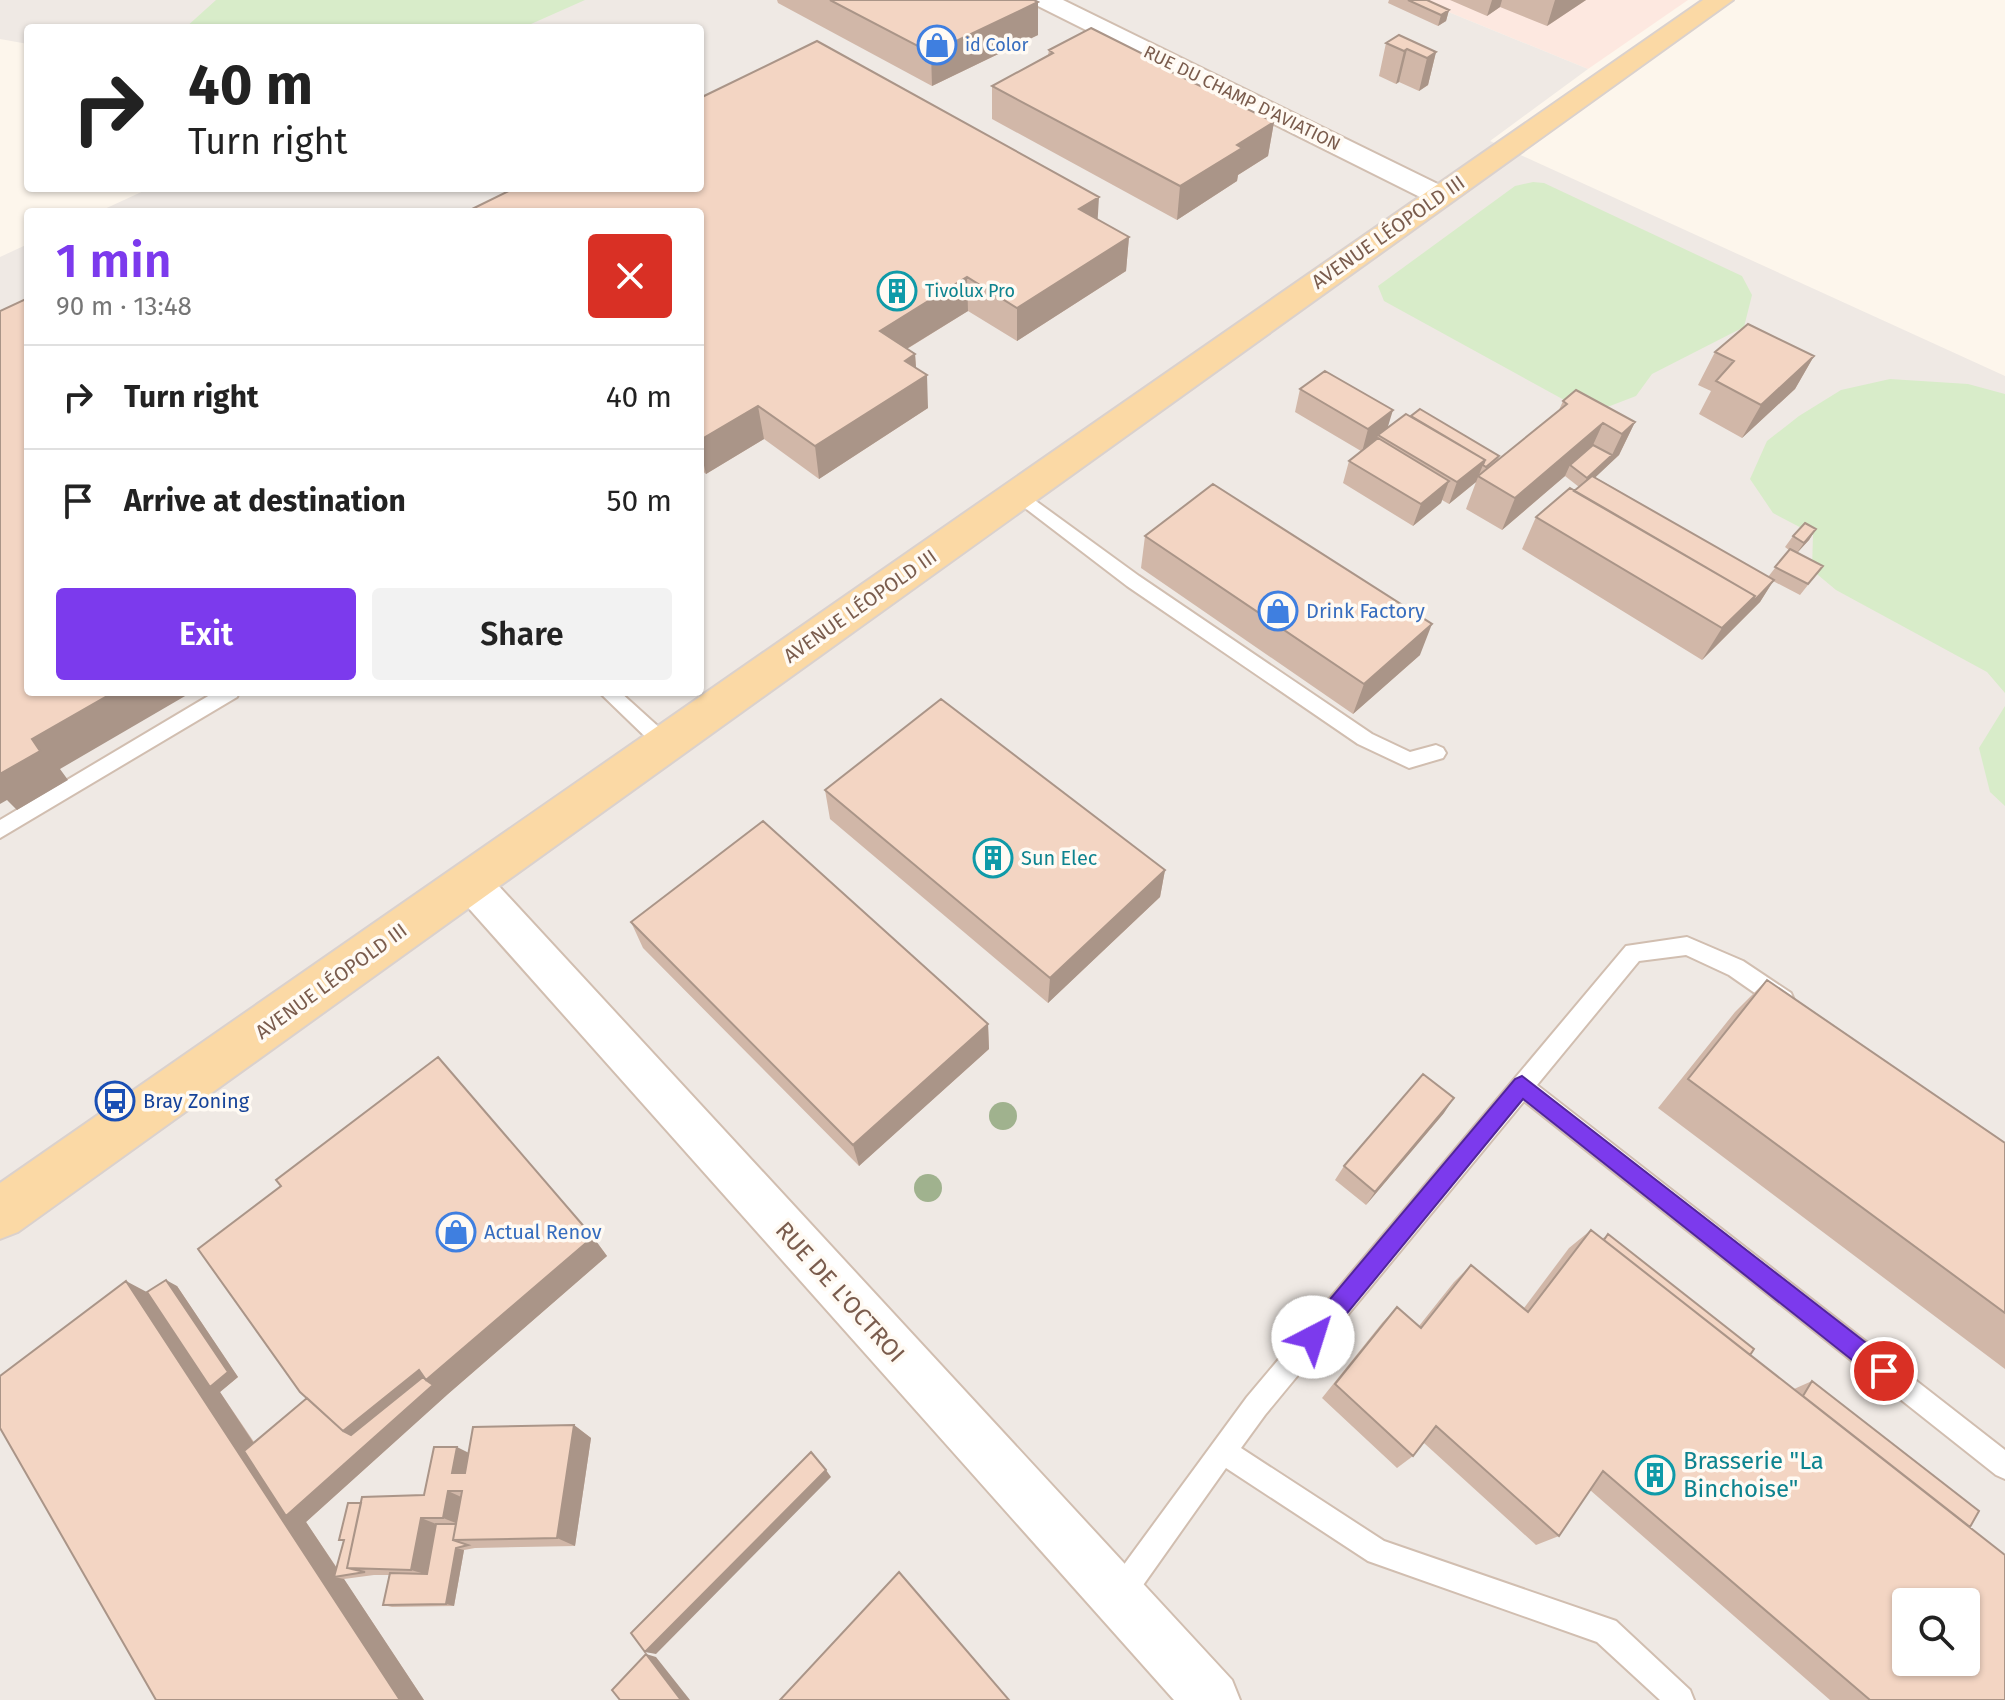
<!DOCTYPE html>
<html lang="en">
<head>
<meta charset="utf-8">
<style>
	body { margin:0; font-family:"Fira Sans",sans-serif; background:#f2f2f2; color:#222; height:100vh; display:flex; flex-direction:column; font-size:30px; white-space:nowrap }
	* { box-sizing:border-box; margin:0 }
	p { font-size:26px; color:#767676 }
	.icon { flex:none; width:44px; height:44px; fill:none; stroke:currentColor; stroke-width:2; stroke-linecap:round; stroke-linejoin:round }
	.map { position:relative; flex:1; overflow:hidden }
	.drawer { position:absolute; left:24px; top:208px; width:680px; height:488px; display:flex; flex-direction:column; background:#fff; border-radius:8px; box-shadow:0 2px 6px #0004 }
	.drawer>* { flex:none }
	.hud { position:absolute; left:24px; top:24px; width:680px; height:168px; border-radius:8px; box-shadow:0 2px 6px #0004; background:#fff; color:#222; overflow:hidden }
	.tools { position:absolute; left:1892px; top:1588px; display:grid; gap:16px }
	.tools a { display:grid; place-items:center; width:88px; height:88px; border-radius:8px; background:#fff; box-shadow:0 2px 6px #0004; font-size:40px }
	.pin { position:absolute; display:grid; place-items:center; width:68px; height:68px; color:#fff; margin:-34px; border:4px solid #fff; border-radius:50%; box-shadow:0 2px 8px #0007 }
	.me { position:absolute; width:88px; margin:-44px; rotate:40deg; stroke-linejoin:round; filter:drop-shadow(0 0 6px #0008) }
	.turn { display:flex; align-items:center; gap:28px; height:168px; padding:0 32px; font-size:36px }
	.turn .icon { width:104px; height:104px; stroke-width:2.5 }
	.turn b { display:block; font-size:56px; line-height:68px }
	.round { display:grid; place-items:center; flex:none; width:84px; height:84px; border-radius:8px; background:#f2f2f2 }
	.headline { display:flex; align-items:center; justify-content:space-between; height:136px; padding:0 32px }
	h1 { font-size:48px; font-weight:600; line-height:60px; color:#7c3aed }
	.primary-button { display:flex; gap:16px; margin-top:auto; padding:16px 32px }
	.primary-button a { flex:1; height:92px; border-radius:8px; background:#7c3aed; color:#fff; font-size:32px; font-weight:600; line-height:92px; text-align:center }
	.primary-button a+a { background:#f2f2f2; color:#222 }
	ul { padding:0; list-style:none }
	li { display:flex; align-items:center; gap:24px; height:104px; padding:0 32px; border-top:2px solid #e0e0e0 }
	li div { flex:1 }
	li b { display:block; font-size:30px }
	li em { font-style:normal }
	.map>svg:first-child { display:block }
</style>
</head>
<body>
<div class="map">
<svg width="2005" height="1700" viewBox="0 0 2005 1700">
	<rect width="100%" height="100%" fill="#fdf6ec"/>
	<path fill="#fde8e0" d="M1419,0H1688L1588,69Z"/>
	<path fill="#efe9e4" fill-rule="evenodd" d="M0,0H1419L1588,69L1490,141L2005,376V1700H0V257L28,244V692H700V212H98L150,188H700V28H28V44L0,39ZM1906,1602H1966V1662H1906Z"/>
	<path fill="#d8ecc9" d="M216,0H585L522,28H185Z
		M1533,182L1544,183L1742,276L1752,295L1744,327L1652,374L1636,396L1610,406L1577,407L1384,301L1378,286L1515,186Z
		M1890,379L1968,384L2005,394V693L1987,672L1836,590L1812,570L1813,534L1773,513L1750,479L1767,441L1799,416L1841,390Z
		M2005,706V806L1990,792L1979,748Z"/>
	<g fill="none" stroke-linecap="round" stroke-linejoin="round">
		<defs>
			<path id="lane" d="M1018,488L1139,576L1372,734L1410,752L1436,745L1443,748L1446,753L1443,758L1409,768L1358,744L1127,586L1012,498L1010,494L1012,490Z
				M215,692H239L237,697L0,838V820Z
				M599,692H620L672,739L674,744L672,749H658Z
				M1687,937L1743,961L1791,993L1794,1000L1791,1007L1783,1010L1775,1007L1729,975L1686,955L1639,961L1537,1085L2005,1450V1479L1996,1475L1524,1101L1265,1415L1241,1448L1384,1541L1616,1621L1690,1690L1694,1700H1660L1597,1642L1368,1561L1226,1468L1129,1605L1119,1609L1109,1605L1105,1595L1109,1585L1247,1397L1626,946Z"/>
			<path id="street" d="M1032,0H1063L1450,190L1454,196L1450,202L1440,204L1430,202L1036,5Z
				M470,865L484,870L1232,1680L1240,1700H1174L456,894L450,882L456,870Z"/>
			<path id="primary" d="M1703,0H1733L18,1232L0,1239V1183Z"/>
		</defs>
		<use href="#lane" stroke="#d1beb0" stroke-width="4"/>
		<use href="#street" stroke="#d1beb0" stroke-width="4"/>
		<use href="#primary" stroke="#dad1cd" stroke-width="4"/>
		<use href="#lane" fill="#fff" fill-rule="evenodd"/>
		<use href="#street" fill="#fff" fill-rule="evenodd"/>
		<use href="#primary" fill="#fbd9a5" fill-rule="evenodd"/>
	</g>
	<g fill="#a0b28e">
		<circle cx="1003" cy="1116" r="14"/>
		<circle cx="928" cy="1188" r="14"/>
	</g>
	<path fill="#d1b7a8" d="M777,0H1034L1038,2V35L932,86L778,3Z
		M1389,0H1427L1449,10L1446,21L1438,26L1388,3Z
		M1450,0H1586L1547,26L1500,7L1487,16Z
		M1386,43L1436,52L1428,85L1419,91L1399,82L1396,84L1379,76Z
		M1049,50L1147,60L1274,122L1268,156L1238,175L1237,181L1177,220L992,119V86L1048,55Z
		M700,212L1098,220L1129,237L1126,271L1017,341L968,311L907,349L915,354L916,368L928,408L819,479L764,439L706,474L700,469Z
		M1715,352L1814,356L1795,389L1742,438L1699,414L1711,391L1698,385Z
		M1300,389L1388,427L1499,456L1498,460L1559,410L1563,401L1635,422L1619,455L1595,477L1768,577L1789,550L1785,547L1793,536L1816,529L1809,540L1797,553L1823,566L1800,595L1773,581L1760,602L1702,660L1522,549L1536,517L1579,487L1565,476L1502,530L1466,509L1476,482L1449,504L1442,500L1441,503L1413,526L1343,483L1349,461L1361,451L1295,412Z
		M1145,536L1420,655L1353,714L1141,568Z
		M825,790L1165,870L1160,897L1048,1003L830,819Z
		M631,922L988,1024L989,1049L859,1166L643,948Z
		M1767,980L2005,1143V1369L1658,1108L1735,1012Z
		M1444,1113L1366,1205L1335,1180L1344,1166Z
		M1591,1230L1602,1239L1608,1234L1750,1355L1794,1389L1812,1381L1970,1527L2005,1700H1830L1590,1490L1559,1536L1536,1545L1424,1443L1413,1456L1397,1468L1322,1398L1382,1323L1397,1307L1419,1326L1454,1282L1471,1265L1524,1308L1569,1248Z
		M593,1237L607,1256L448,1394L306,1522L337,1568L344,1541L339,1540L361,1503L424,1495L469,1453L574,1425L591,1438L575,1546L475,1548L464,1550L454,1606L392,1607L383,1605L389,1575H374L344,1579L424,1700H156L147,1292L177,1286L238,1377L220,1392L254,1442Z"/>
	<path fill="#aa9588" d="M1492,0H1502L1500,7L1487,16Z
		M1555,0H1586L1547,26Z
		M1038,2V35L932,86L931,53Z
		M1449,10L1446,21L1438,26L1441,15Z
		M1407,49L1399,82L1396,84L1404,51Z
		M1436,52L1428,85L1419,91L1427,58Z
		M1274,122L1268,156L1238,175L1237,181L1177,220L1180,186L1237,145Z
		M1099,197L1097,230L1079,209Z
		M1129,237L1126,271L1017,341V308Z
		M967,277L968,311L882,364L880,331Z
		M915,354L917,381L927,375L928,408L819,479L815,446L905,361Z
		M1814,356L1795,389L1742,438L1761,405Z
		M758,406L764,439L706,474L700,448V440Z
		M1393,410L1386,433L1378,435L1377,440L1362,452L1368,429Z
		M1635,422L1619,455L1582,490L1587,478L1612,455L1622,434Z
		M1603,423L1588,456L1570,465L1565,476L1502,530L1515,498Z
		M1485,460L1476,482L1449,504L1457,482Z
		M1449,481L1441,503L1413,526L1421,504Z
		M1816,529L1809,540L1796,554L1804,543Z
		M1774,580L1760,602L1702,660L1722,628L1755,596Z
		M1432,624L1420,655L1353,714L1364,684Z
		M114,692H192L60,769L68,780L17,810L7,800L0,804V774L32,739Z
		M1165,870L1160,897L1048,1003L1050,978Z
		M988,1024L989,1049L859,1166L853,1145Z
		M1454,1098L1444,1113L1366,1205L1375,1192Z
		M593,1237L607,1256L448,1394L306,1522L342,1576L334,1577L344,1579L424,1700H400L126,1281L158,1298L166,1280L177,1286L238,1377L220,1392L296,1507L343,1431L419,1370Z
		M574,1425L591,1438L575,1546L557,1538Z
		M457,1447L479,1458L474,1484L452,1473Z
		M826,1470L831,1477L656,1654L645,1652Z
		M448,1491L470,1501L466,1527L443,1518Z
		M421,1518L444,1527L435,1577L411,1570Z
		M456,1548L464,1550L454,1606L446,1604Z
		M646,1654L656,1657L690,1700H681Z"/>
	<path fill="#f3d5c3" stroke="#aa9588" stroke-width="2" fill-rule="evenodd" d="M830,0H1034L1038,2L931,53Z
		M1408,0H1427L1449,10L1441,15Z
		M1091,28L1147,56L1143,58L1274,122L1237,145L1242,148L1180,186L992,86L1053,53L1049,50Z
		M1399,35L1436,52L1427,58L1407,49L1404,51L1386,43Z
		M817,41L1099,197L1079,209L1129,237L1017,308L967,277L880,331L915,354L905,361L927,375L815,446L758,406L700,440V212H466L515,188H700V98Z
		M28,298V692H114L32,739L40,751L0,774V311Z
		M1748,324L1814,356L1761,405L1716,381L1734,361L1715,352Z
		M1325,371L1393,410L1368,429L1300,389Z
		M1576,390L1635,422L1622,434L1603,423L1515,498L1478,476L1567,404L1563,401Z
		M1420,409L1499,456L1486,467L1483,465L1485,460L1411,416Z
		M1406,414L1485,460L1457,482L1378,435Z
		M1378,438L1449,481L1421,504L1349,461Z
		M1593,445L1612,455L1587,478L1570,465Z
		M1592,476L1774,580L1749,606L1755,596L1574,491Z
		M1213,484L1432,624L1364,684L1145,536Z
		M1570,488L1755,596L1722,628L1536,517Z
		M1805,523L1816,529L1804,543L1793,536Z
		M1790,549L1823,566L1808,584L1775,567Z
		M941,699L1165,870L1050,978L825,790Z
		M763,821L988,1024L853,1145L631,922Z
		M1767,980L2005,1143V1313L1688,1079Z
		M438,1057L593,1237L426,1380L419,1370L343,1431L300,1392L198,1249L281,1186L276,1180Z
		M1423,1074L1454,1098L1375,1192L1344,1166Z
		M1591,1230L2005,1555V1700H1870L1603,1471L1559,1536L1436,1426L1413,1456L1335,1384L1397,1307L1421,1328L1471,1265L1528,1312ZM1906,1602H1966V1662H1906Z
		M1608,1234L1754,1349L1750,1355L1604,1240Z
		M166,1280L228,1372L210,1387L147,1292Z
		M126,1281L400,1700H156L0,1428V1376Z
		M423,1377L426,1380L433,1385L286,1516L244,1451L307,1398L343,1431L351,1435Z
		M1812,1381L1979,1511L1970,1527L1803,1396Z
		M574,1425L557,1538L453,1540L462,1491H448L443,1518H421L411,1570L347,1568L362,1497L424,1495L434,1447H457L452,1473H465L473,1427Z
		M811,1452L826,1470L645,1652L631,1633Z
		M348,1503H361L347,1568L365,1572L334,1577L344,1540H339Z
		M436,1524H456L453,1540L468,1545L456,1548L446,1604L383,1605L390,1573L427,1574Z
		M899,1572L1009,1700H780Z
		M646,1654L681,1700H620L612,1690Z"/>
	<path fill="#7c3aed" stroke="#51269a" stroke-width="2" d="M1522,1076L1892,1363L1896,1371L1892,1379L1884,1383L1876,1379L1523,1099L1321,1345L1313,1348L1305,1345L1302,1337L1305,1329L1515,1079Z"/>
	<defs>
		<symbol id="shop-ring" viewBox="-11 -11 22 22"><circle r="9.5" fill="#fffaf3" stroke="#3f7fe0" stroke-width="1.5"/><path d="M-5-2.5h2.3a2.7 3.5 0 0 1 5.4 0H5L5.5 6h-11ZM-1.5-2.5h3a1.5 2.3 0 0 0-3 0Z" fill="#3f7fe0"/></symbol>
		<symbol id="building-ring" viewBox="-11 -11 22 22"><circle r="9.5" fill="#fffaf3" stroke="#0f9aa8" stroke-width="1.5"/><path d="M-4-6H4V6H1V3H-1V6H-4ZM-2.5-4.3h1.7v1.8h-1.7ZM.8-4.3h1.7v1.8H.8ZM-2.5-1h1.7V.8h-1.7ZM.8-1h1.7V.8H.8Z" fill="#0f9aa8"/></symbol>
		<symbol id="bus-ring" viewBox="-11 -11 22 22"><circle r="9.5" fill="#fffaf3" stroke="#1a4fb4" stroke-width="1.5"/><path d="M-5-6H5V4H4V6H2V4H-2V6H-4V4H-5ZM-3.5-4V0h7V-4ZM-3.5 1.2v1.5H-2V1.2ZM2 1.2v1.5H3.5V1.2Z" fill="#1a4fb4"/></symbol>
	</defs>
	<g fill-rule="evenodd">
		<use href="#shop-ring" x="915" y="23" width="44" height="44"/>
		<use href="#building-ring" x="875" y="269" width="44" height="44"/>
		<use href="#shop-ring" x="1256" y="589" width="44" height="44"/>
		<use href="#building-ring" x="971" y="836" width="44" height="44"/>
		<use href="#bus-ring" x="93" y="1079" width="44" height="44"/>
		<use href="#shop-ring" x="434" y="1210" width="44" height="44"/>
		<use href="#building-ring" x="1633" y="1453" width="44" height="44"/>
	</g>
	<g text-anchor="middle" stroke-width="7" stroke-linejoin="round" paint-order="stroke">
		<g font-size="18" fill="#366cbe" stroke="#fffaf3" text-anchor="start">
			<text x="965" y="51">id Color</text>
		</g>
		<g font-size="18" fill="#7a5c4d" stroke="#fffaf3">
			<text transform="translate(1242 98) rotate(26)" y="6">RUE DU CHAMP D'AVIATION</text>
		</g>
		<g font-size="18" fill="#0d838f" stroke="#fffaf3" text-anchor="start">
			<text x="925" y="297">Tivolux Pro</text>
		</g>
		<g font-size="20" fill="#7a5c4d" stroke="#fffaf3">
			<text transform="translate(1388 232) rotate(-35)" y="7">AVENUE LÉOPOLD III</text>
			<text transform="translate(860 606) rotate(-35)" y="7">AVENUE LÉOPOLD III</text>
			<text transform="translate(331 981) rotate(-36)" y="7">AVENUE LÉOPOLD III</text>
		</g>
		<g font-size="20" fill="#366cbe" stroke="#fffaf3" text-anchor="start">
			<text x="1306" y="618">Drink Factory</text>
			<text x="484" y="1239">Actual Renov</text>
		</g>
		<g font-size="20" fill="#0d838f" stroke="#fffaf3" text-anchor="start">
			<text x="1021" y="865">Sun Elec</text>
		</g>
		<g font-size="20" fill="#164399" stroke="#fffaf3" text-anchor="start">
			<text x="143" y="1108">Bray Zoning</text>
		</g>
		<g font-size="24" fill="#7a5c4d" stroke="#fffaf3">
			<text transform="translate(840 1292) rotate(48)" y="8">RUE DE L'OCTROI</text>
		</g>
		<g font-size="24" fill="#0d838f" stroke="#fffaf3" text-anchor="start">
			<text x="1683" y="1469">Brasserie "La<tspan x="1683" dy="28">Binchoise"</tspan></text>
		</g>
	</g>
</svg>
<div class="tools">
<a><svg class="icon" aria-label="search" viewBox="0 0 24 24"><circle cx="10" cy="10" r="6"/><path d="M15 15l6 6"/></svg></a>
</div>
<div class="pin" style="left:1884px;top:1371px;background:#d93025"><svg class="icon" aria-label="arrive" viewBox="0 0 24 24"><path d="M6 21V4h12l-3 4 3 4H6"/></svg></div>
<svg class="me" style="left:1313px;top:1337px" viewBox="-20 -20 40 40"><circle r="19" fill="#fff"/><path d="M0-13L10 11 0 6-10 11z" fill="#7c3aed"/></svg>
<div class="hud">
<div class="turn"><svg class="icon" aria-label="right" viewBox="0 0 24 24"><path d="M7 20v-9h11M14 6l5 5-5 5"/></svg><div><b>40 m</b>Turn right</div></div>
</div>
<section class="drawer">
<div class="headline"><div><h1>1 min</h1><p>90 m · 13:48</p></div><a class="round" style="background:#d93025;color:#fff"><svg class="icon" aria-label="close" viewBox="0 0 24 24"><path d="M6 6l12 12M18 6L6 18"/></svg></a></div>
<ul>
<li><svg class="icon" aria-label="right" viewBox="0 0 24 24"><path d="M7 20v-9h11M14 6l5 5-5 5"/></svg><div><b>Turn right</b></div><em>40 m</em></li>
<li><svg class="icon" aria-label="arrive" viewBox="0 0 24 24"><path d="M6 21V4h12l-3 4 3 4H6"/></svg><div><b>Arrive at destination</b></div><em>50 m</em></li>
</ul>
<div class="primary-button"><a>Exit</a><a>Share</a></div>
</section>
</div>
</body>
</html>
